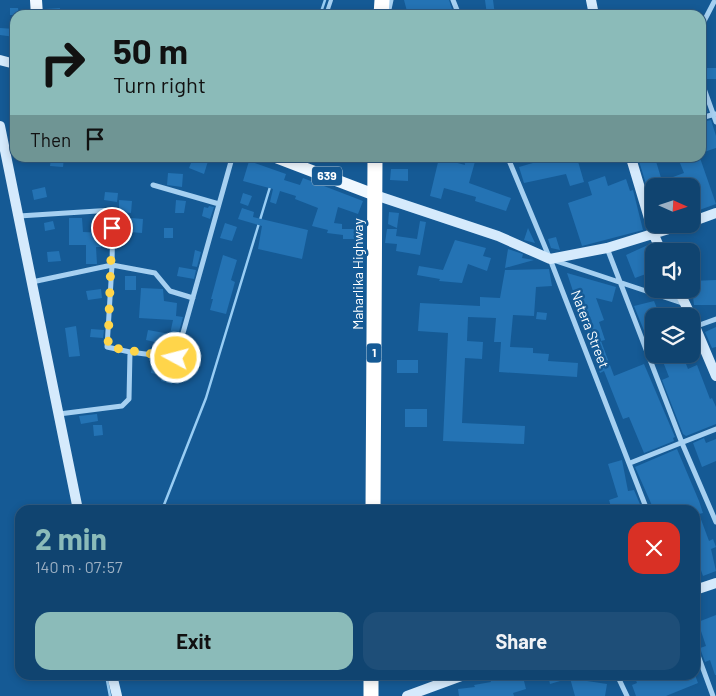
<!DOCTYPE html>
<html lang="en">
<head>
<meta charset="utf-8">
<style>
	body { margin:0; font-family:Barlow,sans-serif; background:#1e4e78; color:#f1f3f6; height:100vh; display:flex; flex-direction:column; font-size:19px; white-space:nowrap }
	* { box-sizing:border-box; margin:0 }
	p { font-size:16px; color:#9cb0c3 }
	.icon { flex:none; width:28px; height:28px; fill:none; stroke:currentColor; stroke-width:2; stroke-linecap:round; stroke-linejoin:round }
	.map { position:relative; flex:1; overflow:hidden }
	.side { position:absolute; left:15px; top:505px; width:685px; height:175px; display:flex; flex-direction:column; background:#104470; border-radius:15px; box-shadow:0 2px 8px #0003,0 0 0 1px #305c83 }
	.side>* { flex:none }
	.banner { position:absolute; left:10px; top:10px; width:696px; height:152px; border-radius:15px; box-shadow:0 2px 8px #0003,0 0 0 1px #305c83; background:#8bbbb9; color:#111; overflow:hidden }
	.needle { width:32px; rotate:93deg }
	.buttons { position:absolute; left:645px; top:178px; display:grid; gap:10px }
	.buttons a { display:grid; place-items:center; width:55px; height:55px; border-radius:10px; background:#104470; box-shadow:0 2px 8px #0003,0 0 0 1px #305c83; font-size:25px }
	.pin { position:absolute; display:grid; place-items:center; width:42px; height:42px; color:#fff; margin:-21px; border:2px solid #fff; border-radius:50%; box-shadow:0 1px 5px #0007 }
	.me { position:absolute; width:55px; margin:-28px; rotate:277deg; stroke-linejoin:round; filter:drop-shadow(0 0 4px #0008) }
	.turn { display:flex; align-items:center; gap:18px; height:105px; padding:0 20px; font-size:22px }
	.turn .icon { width:65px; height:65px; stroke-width:2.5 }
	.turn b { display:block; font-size:35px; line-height:42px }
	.then { display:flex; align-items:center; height:48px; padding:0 20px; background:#0003; gap:10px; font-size:19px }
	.round { display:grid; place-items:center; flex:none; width:52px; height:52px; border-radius:15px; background:#1e4e78 }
	.overview { display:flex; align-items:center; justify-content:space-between; height:85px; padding:0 20px }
	h1 { font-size:30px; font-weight:700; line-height:38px; color:#8bbbb9 }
	.primary-button { display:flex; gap:10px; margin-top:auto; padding:10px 20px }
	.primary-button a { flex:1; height:58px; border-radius:15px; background:#8bbbb9; color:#111; font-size:20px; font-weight:700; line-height:58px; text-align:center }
	.primary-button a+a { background:#1e4e78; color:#f1f3f6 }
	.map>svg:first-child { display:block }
</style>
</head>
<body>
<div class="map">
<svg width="716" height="696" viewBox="0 0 716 696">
	<rect width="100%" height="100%" fill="#155a95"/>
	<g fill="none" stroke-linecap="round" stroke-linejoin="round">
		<path stroke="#98cdf4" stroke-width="2.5" d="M320,15L325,0
			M162,510L206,398L270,187
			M106,675L110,696"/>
	</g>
	<path fill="#2473b4" d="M404,0H449L454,15H408Z
		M485,0H493L495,15H487Z
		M10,8H18L19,15H10Z
		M60,8L59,15H45V9Z
		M0,28L15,29V37L0,35Z
		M701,68H716V79H705L701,76Z
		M701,94L708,112L701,113Z
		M711,120L716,136V148L701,153V122Z
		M51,158H64L63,167L50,166Z
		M193,158H209L204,174L189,168Z
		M439,158L465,165L464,158H476L469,183L511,198L506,211L475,201L476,197L444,188L441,199L430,196Z
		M550,158H577L584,182L570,186L566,174L524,183L519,167Z
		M638,158H655L662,181L684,173L678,158H700L716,204L691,213V186H654V210Z
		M249,161L286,174L284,180L300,185L303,178L363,201L358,214L338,207L334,223L342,224V229H362L361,239H343V235L327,233L328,230L312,226L318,208L295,199L296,196L280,191L276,204L270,202L273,189L243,181Z
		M391,169H408V181L390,180Z
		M168,173L183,174L182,187L167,185Z
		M605,176L608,186L626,179L630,191L633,190L643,230L582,246L568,203L592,195L588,182Z
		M45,187L47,197L34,200L32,190Z
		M105,192L118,193L117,202L104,200Z
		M243,193L252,196L248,206L240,203Z
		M119,200L132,201L131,213L119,212Z
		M176,200L186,201L184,213H175Z
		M209,206L214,207L210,219L202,216L204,207L208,208Z
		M242,208L254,212L253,217L308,230L302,259L258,249L262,226L238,219Z
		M389,212L399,213L397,228L388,224Z
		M69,218H82L83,232L105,233L103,247H96L97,264H86V245H69Z
		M131,218L143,219L142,233L130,232Z
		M53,221L55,229L45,231L44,223Z
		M420,221L426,222L420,255L396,251L397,244L385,243L387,229H397L396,236L417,239Z
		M225,223L237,227L232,241L220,238Z
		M164,228H173V238H164Z
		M528,228L535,243L524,240Z
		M556,237L560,250L551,248L548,239Z
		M455,240L486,248L483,256L491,258L487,271L468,264L462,283L439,281L440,279L417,275L419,266L443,270Z
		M650,244L654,252V271L635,278L626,255Z
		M508,249L523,254L522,258L534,260L505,268Z
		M195,250L201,252L197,267L192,266Z
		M59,251L61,261L48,262L47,252Z
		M223,255L237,260L231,280L235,282L226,314L210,310L213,299H211Z
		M179,267L196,270L194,279L177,276Z
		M549,269L552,286L536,287L534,316L513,315L510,347L533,348V353L549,354L548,361L578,363L577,377L499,372L501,342H494L496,318L468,317L467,341L483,342L482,359L465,358L462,423L525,426L524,444L443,441L448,333L418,331L420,303L480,306V297L500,298L505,270Z
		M567,273L616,287L612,302L596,298L604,320L599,322L605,340L601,341L614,376L644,364L675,437L673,438L674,441L644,453L629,417L623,419L604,371L600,373Z
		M125,276H136V290H125Z
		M716,280V305H694L691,281Z
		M141,288L163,289L164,301L177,303L176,316L183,317L173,353H168V345L146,340L148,330L170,334L173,320L139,318Z
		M101,289L102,298L88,300L86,291Z
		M654,301L660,316H654V330L645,333L634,306Z
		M537,312L547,313L546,320L536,319Z
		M76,326L80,356L69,357L65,328Z
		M716,327V347L712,348L705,332Z
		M91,329L104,330L103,338L90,337Z
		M660,354H682L688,369L697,365L710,399L712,398L716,407V424L686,436L683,434L662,380L669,377Z
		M153,359L178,362L189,365L184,381L173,378L172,384L161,381L163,375L151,373Z
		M397,360H418V373H397Z
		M405,409H427V427H405Z
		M97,414L98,421L81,424L79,416Z
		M93,425H102L103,435L94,436Z
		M704,438L706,443L716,439V461L702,467L693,443Z
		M677,449L699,501L703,513L699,514L709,541L713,539L716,547L711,549L716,571L703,576L695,553V510H654L635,467Z
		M622,460L628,491L634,490L642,509L612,510L609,500L618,497L608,464Z
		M716,615V675H715L710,660L705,662L700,648L706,646L698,622Z
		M489,675H538V677L524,681L526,689L513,693L514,696H459L458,689L475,687L474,685L491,682Z
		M548,675H585L587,681L607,684L605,696H575L570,678L550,684Z
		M634,675H695L698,683L666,696H636L632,685L637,683Z"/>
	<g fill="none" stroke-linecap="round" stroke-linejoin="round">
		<path stroke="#a6d0f1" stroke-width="4" d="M326,15L331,0"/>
		<path stroke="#a6d0f1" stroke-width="5" d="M453,0L459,15
			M388,14L391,0
			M701,27L714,2
			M701,80L716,122
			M701,118L715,114
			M508,158L550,259L647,510
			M153,185L219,204
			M19,216L113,210L112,265L32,282
			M607,248L682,443L716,522
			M553,260L685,304
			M694,327L716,319
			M646,347L654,344
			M130,352L176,358L232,158
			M59,414L122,406L129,399L130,352L107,347L112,265L155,273L170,291L193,298
			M630,463L716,429
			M695,647L713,696
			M617,675L627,696"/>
		<path stroke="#d5eafc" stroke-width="10" d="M591,0L594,15
			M0,60L15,64
			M0,126L78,510
			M631,158L654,235L661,251
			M375,195L498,236L550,259L607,248L685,224
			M691,222L716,213
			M678,289L691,316
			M691,317L716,376
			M695,590L716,583
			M112,675L117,696
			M407,696L464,675"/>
		<path stroke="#f0f8ff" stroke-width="12" d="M36,0L37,15
			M278,158L375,195"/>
		<path stroke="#fff" stroke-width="15" d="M381,15L382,0
			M373,510L375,158
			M371,696V675"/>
	</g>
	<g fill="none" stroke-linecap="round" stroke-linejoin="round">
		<path stroke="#ffd54a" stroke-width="9" stroke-dasharray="0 16.2" d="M112,228L108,347L176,358"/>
	</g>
	<g text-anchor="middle" stroke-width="5" stroke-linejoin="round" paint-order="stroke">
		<g fill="#155a95" stroke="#b9cedf" stroke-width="1">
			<rect x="312" y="166.5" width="30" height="19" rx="4"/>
			<rect x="366.5" y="343.5" width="15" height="19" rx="4"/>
		</g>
		<g font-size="12" font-weight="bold" fill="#fff">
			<text x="327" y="180">639</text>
			<text x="374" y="357">1</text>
		</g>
		<g font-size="14" fill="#fff" stroke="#155a95">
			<text transform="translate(358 274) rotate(-90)" y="5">Maharlika Highway</text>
			<text transform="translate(590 329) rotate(69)" y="5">Natera Street</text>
		</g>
	</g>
</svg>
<div class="buttons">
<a><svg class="needle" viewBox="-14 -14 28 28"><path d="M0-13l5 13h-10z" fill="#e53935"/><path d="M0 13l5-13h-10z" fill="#9cb0c3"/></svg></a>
<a><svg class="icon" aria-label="sound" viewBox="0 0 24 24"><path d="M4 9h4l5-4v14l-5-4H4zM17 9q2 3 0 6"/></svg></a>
<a><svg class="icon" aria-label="layers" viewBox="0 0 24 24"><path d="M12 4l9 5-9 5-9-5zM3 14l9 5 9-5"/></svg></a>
</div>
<div class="pin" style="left:112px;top:228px;background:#d93025"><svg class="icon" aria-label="arrive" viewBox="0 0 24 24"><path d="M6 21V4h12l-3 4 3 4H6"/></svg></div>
<svg class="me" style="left:176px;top:358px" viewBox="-20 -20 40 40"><circle r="17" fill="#ffd54a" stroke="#fff" stroke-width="3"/><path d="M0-11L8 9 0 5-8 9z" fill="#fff"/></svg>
<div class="banner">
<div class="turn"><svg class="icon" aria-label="right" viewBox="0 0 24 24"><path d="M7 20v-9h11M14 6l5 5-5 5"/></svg><div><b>50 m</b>Turn right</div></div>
<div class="then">Then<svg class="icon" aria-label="arrive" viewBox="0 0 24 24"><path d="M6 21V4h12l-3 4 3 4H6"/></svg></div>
</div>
<section class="side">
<div class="overview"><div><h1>2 min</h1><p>140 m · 07:57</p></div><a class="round" style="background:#d93025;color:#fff"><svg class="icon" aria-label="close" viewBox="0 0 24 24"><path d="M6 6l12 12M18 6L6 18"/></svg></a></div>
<div class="primary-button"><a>Exit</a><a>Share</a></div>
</section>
</div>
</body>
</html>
